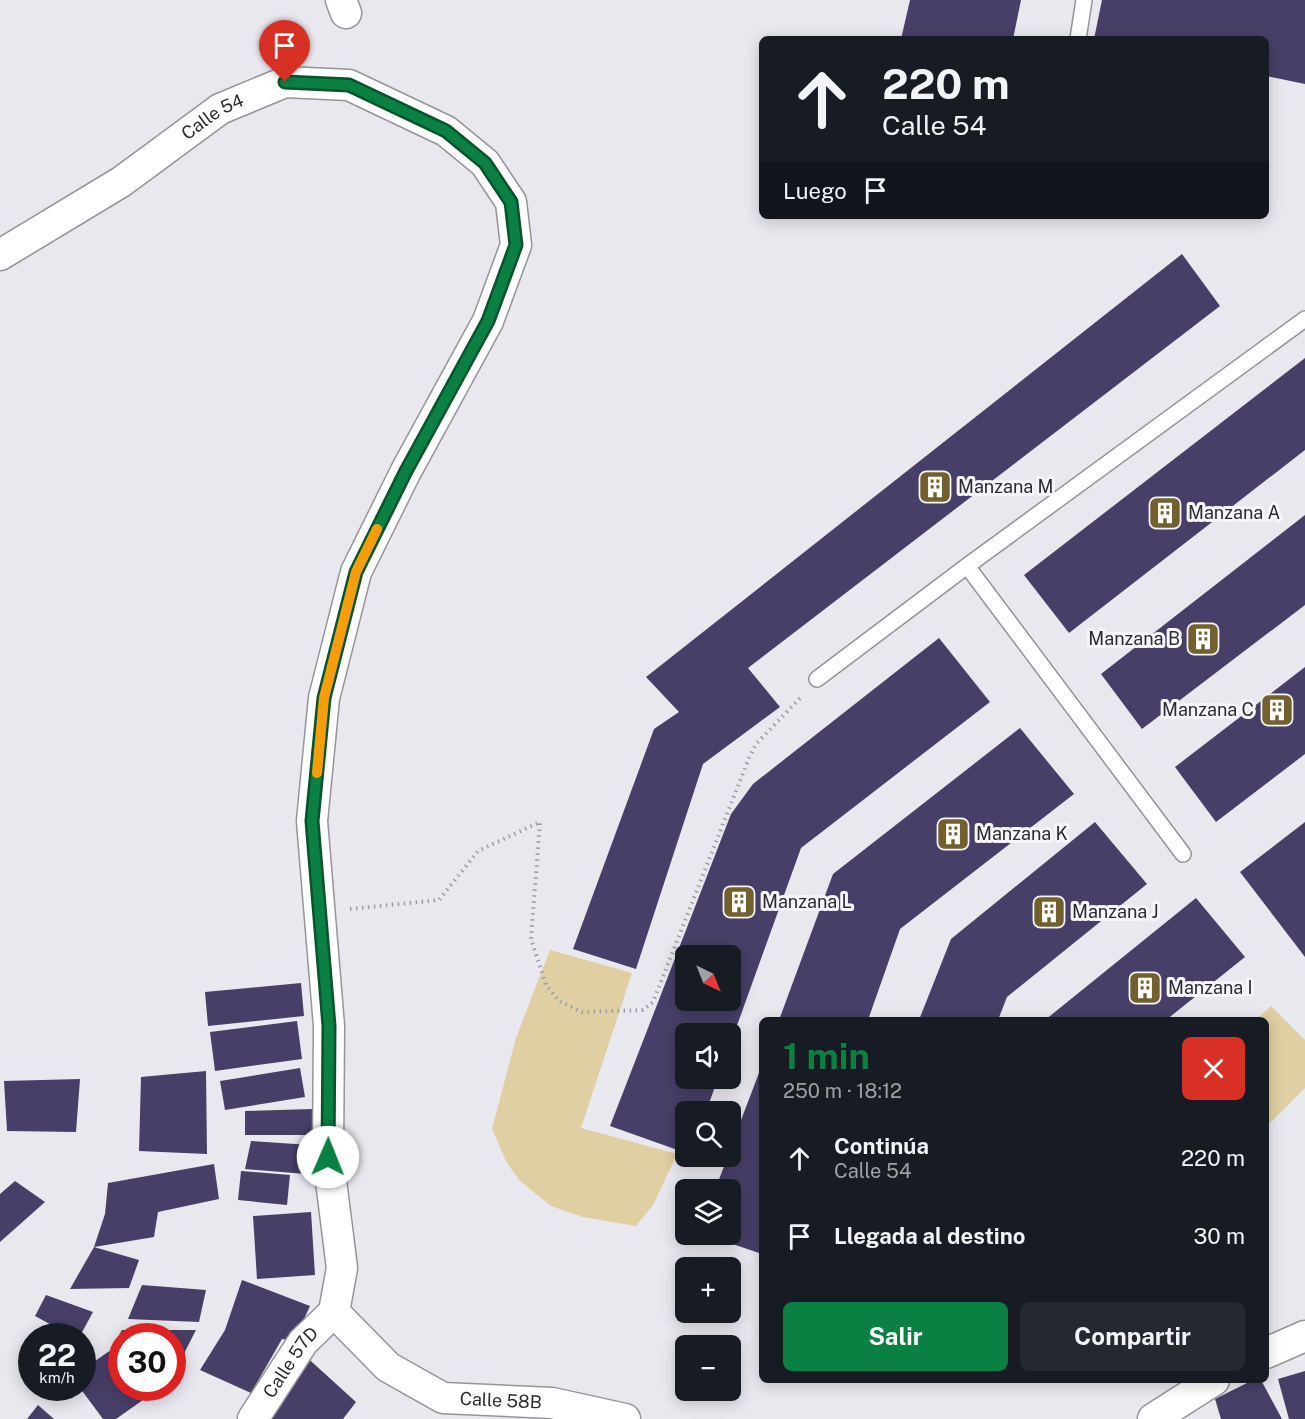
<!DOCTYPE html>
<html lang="es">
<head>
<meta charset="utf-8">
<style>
	body { margin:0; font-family:"Public Sans",sans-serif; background:#242831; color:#f1f3f6; height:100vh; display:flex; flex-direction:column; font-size:22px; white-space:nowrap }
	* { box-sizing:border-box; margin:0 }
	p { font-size:20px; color:#9ea1a6 }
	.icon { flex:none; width:33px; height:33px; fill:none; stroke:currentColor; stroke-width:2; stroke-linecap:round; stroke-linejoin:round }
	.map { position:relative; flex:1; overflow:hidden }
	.side { position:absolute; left:759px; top:1017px; width:510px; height:366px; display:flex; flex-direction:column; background:#171b24; border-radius:9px; box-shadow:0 3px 15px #0003 }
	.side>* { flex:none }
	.guide { position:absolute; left:759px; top:36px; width:510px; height:183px; border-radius:9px; box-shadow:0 3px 15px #0003; background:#171b24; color:#f1f3f6; overflow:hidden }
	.needle { width:39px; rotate:137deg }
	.controls { position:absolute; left:675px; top:945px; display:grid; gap:12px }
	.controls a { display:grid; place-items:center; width:66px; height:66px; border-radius:9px; background:#171b24; box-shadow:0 3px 15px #0003; font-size:30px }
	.speed { position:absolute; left:18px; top:1323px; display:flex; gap:12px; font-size:30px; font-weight:700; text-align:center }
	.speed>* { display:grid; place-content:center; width:78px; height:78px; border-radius:50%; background:#171b24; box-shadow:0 3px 15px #0003; line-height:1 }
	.speed small { font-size:15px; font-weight:400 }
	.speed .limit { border:9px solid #d22; background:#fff; color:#111 }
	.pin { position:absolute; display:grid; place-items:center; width:51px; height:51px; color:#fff; margin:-62px -26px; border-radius:50% 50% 50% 0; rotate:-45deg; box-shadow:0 0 6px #0007 }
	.pin .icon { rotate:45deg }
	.me { position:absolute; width:66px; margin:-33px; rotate:1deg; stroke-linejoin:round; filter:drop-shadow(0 0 4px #0008) }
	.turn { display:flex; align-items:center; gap:21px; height:126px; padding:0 24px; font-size:27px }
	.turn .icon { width:78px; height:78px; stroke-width:2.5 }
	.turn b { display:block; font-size:42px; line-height:51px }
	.then { display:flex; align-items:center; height:57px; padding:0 24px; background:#0003; gap:12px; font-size:22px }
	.round { display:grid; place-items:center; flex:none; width:63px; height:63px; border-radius:9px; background:#242831 }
	.summary { display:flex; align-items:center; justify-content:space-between; height:102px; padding:0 24px }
	h1 { font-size:36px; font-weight:700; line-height:45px; color:#0b8043 }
	.primary-button { display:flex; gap:12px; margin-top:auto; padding:12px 24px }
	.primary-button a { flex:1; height:69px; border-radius:9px; background:#0b8043; color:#fff; font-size:24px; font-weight:700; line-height:69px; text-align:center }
	.primary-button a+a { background:#242831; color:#f1f3f6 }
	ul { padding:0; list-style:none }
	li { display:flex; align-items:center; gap:18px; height:78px; padding:0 24px }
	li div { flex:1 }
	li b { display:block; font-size:22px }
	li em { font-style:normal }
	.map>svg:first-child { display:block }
</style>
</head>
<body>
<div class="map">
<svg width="1305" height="1419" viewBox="0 0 1305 1419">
	<rect width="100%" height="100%" fill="#e8e8ee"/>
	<path fill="#dfcfa2" d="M550,950L632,973L581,1128L677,1154L653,1205L636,1226L583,1217L551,1206L520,1181L507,1163L492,1129L516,1038Z
		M1271,1006L1305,1040V1088L1266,1127V1020H1256Z"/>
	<path fill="#473f67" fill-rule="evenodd" d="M910,0H1021L1013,39H901Z
		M1102,0H1305V84L1266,76V39H1094Z
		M1182,254L1220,306L748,668L780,707L703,764L636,969L573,949L654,729L679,712L646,677Z
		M1305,358V450L1069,633L1024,575Z
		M1305,515V605L1142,729L1101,674Z
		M939,638L990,702L801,848L731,1042L730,1034H686V1078H718L706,1112H686V1153L610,1126L731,814L753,784ZM686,956H730V1000H686Z
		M1305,667V754L1216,822L1175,767Z
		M1020,728L1074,794L900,929L868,1020H779L833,874Z
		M1095,822L1147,884L1007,997L998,1020H919L951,939Z
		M1305,822V957L1240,872Z
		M1196,898L1245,957L1166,1020H1045Z
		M301,983L304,1016L208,1026L205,992Z
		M297,1021L302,1059L215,1071L210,1032Z
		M762,1065V1254L706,1235L730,1234V1190H715L728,1156H730V1149Z
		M300,1068L305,1097L225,1110L220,1081Z
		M206,1071L207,1154L139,1151L141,1077Z
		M80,1079L76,1132L7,1131L4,1081Z
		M312,1109V1135H245V1111Z
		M251,1141L311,1145L306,1174L245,1169Z
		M214,1164L219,1199L158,1212L154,1237L94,1247L105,1214L108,1183Z
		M241,1171L290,1175L287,1205L238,1200Z
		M15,1181L45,1202L0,1242V1194Z
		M311,1212L315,1275L257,1279L253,1216Z
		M94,1247L139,1260L129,1288L70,1289Z
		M242,1280L310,1306L294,1341L282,1339L251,1393L200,1370L225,1330Z
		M142,1285L206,1290L199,1322L128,1319Z
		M46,1295L93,1312L80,1336H72L35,1316Z
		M122,1330H196L172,1377V1336H122V1355L111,1350L122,1357V1388H160L116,1419H103L80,1388L82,1370L111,1350Z
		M302,1353L356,1402L343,1419H268Z
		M1305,1371V1419H1289L1278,1379Z
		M1253,1380H1261L1282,1419H1221L1215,1399Z
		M38,1405L54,1419H27Z"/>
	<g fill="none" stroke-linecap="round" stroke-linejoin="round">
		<defs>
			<path id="service" d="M1078,39L1084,0
				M967,566L1183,854
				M817,679L967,566L1305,319"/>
			<g id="minor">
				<path d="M341,0L346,13"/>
				<path id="s1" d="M0,255L121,182L220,109L285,82L349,85L446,131L485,163L511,202L516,245L488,321L406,471L356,572L324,698L312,821L329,1026L328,1157L342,1268L334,1312"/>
				<path id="s2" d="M334,1312L388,1367L443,1398L552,1403L625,1419"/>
				<path d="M1266,1353L1305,1336"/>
				<path id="s3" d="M253,1419L303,1342L334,1312"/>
				<path d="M1153,1419L1214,1380"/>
			</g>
		</defs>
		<use href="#service" stroke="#95949a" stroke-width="18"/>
		<use href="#minor" stroke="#95949a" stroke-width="33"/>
		<path stroke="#9d9da1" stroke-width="4" stroke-dasharray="1.5 4.5" stroke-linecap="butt" d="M350,909L439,900L478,851L540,822L531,939L546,985L559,1001L582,1012L643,1010L653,1002L749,758L756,744L802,696"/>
		<use href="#service" stroke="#fff" stroke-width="15"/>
		<use href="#minor" stroke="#fff" stroke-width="30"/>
	</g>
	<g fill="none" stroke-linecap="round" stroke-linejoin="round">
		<defs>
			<path id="route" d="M285,82L349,85L446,131L485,163L511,202L516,245L488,321L406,471L356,572L324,698L312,821L329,1026L328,1157"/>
		</defs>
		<use href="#route" stroke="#07532c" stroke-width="15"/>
		<use href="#route" stroke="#0b8043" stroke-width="10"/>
		<path stroke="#f59e0b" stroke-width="10" d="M317,773L324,698L356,572L377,529"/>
	</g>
	<defs>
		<symbol id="building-square" viewBox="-11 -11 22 22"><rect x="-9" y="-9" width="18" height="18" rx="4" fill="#72612f" stroke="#f6f5fb"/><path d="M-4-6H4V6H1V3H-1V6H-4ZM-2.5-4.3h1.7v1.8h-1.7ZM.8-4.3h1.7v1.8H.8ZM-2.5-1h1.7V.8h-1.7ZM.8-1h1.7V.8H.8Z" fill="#fff"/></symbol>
	</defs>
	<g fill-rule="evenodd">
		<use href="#building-square" x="916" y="468" width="38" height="38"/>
		<use href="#building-square" x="1146" y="494" width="38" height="38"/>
		<use href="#building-square" x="1184" y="620" width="38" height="38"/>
		<use href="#building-square" x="1258" y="691" width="38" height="38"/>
		<use href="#building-square" x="934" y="815" width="38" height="38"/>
		<use href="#building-square" x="720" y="883" width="38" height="38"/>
		<use href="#building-square" x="1030" y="893" width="38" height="38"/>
		<use href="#building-square" x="1126" y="969" width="38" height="38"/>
	</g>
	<g text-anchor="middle" stroke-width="6" stroke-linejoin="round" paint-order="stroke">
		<g font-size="18" fill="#2c2b2e" stroke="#f6f5fb">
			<text dy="6" stroke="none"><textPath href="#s1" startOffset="254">Calle 54</textPath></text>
			<text dy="6" stroke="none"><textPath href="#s3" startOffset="68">Calle 57D</textPath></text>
			<text dy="6" stroke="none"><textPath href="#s2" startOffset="198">Calle 58B</textPath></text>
		</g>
		<g font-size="18" fill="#2c2b2e" stroke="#f6f5fb" text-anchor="start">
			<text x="958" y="493">Manzana M</text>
			<text x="1188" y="519">Manzana A</text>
			<text x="1180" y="645" text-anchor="end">Manzana B</text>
			<text x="1254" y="716" text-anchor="end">Manzana C</text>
			<text x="976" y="840">Manzana K</text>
			<text x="762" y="908">Manzana L</text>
			<text x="1072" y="918">Manzana J</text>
			<text x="1168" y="994">Manzana I</text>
		</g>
	</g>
</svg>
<div class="controls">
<a><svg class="needle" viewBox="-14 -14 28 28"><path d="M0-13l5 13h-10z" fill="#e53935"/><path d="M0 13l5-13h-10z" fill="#9ea1a6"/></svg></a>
<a><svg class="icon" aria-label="sound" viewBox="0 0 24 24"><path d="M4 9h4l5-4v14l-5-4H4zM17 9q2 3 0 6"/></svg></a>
<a><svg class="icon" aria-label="search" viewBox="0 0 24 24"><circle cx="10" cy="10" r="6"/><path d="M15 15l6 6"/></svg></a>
<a><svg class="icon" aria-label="layers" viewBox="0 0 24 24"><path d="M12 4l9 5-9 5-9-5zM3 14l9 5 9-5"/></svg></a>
<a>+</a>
<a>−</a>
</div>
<div class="speed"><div>22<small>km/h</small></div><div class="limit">30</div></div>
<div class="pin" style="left:285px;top:82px;background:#d93025"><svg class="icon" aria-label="arrive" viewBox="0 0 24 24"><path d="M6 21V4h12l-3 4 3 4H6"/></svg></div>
<svg class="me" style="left:328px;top:1157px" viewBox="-20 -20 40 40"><circle r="19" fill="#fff"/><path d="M0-13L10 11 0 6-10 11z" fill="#0b8043"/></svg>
<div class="guide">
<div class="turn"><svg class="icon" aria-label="ahead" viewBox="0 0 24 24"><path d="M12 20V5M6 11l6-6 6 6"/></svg><div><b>220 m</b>Calle 54</div></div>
<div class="then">Luego<svg class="icon" aria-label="arrive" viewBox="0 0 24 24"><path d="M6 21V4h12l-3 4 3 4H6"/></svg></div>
</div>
<section class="side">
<div class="summary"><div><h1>1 min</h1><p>250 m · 18:12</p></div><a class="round" style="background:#d93025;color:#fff"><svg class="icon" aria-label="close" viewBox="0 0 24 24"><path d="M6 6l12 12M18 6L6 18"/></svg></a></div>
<ul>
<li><svg class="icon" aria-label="ahead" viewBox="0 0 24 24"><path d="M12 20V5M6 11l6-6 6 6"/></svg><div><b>Continúa</b><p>Calle 54</p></div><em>220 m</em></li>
<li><svg class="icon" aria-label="arrive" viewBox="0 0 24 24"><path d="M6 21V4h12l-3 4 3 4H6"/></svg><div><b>Llegada al destino</b></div><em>30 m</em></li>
</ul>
<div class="primary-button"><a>Salir</a><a>Compartir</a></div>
</section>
</div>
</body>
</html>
